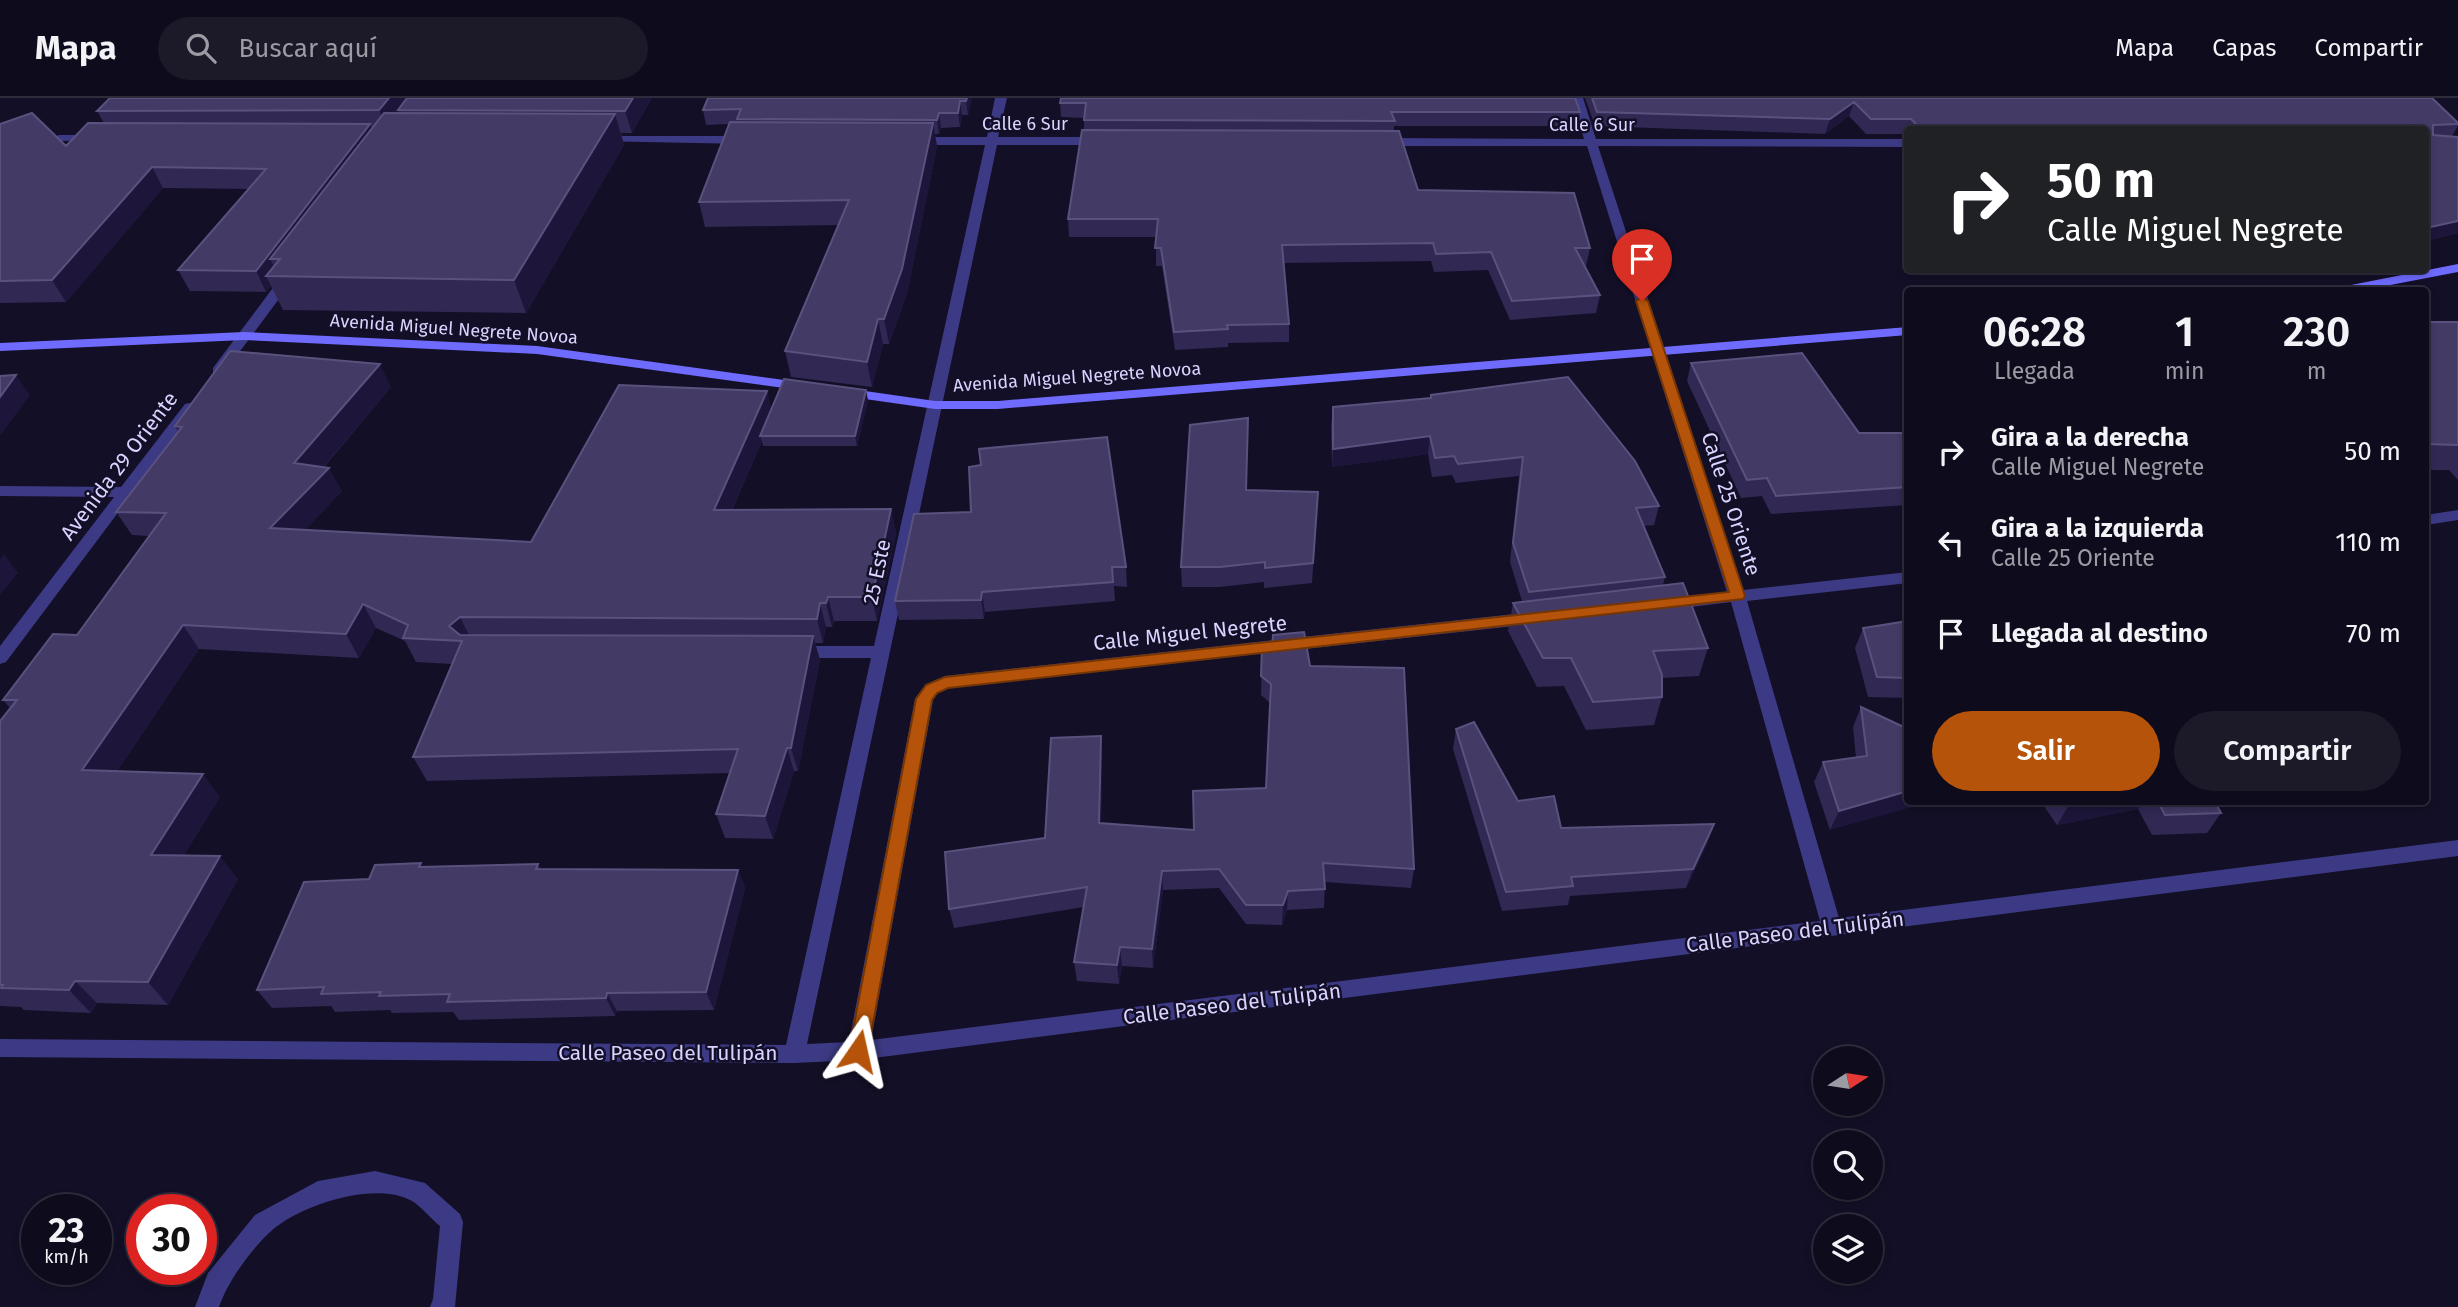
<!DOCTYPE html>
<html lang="es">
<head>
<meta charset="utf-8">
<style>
	body { margin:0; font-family:"Fira Sans",sans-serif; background:#1c1929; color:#f1f3f6; height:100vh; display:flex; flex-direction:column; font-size:26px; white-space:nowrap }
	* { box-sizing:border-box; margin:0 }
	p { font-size:23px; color:#9b9ba3 }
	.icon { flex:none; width:38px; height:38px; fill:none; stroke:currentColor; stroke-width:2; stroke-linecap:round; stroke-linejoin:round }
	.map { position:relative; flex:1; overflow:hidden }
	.side { position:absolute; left:1904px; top:189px; width:525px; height:518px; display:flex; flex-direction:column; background:#0e0b1c; border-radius:7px; box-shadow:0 4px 10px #0003,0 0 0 2px #2e2b3b }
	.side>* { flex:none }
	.banner { position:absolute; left:1904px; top:28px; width:525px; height:147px; border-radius:7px; box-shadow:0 4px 10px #0003,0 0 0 2px #2e2b3b; background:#202124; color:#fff; overflow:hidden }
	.needle { width:46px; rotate:78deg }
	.buttons { position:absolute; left:1813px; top:948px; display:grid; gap:14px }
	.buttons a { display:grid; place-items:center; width:70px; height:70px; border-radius:50%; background:#0e0b1c; box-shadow:0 4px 10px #0003,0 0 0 2px #2e2b3b; font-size:35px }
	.speed { position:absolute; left:21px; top:1096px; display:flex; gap:14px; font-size:35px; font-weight:700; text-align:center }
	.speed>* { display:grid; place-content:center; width:91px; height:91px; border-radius:50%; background:#0e0b1c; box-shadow:0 4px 10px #0003,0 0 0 2px #2e2b3b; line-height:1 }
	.speed small { font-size:18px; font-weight:400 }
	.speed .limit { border:10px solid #d22; background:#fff; color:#111 }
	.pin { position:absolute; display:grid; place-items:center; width:60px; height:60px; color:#fff; margin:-72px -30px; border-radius:50% 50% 50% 0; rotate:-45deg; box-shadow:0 0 7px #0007 }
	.pin .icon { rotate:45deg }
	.me { position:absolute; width:77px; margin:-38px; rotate:11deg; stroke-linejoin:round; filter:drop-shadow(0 0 5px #0008) }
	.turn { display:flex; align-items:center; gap:24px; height:147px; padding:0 28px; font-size:32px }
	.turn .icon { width:91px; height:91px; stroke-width:2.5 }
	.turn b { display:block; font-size:49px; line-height:60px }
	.eta { display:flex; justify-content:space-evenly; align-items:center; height:119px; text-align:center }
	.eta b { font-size:42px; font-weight:600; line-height:49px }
	.primary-button { display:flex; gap:14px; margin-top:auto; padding:14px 28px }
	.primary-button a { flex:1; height:80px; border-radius:42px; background:#b45309; color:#fff; font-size:28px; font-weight:600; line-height:80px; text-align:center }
	.primary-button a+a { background:#1c1929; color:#f1f3f6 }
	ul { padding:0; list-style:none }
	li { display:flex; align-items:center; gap:21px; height:91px; padding:0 28px }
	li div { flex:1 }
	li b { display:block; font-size:26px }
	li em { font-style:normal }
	header { display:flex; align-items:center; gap:42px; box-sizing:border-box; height:98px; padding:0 35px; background:#0e0b1c; border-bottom:2px solid #2e2b3b }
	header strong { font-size:33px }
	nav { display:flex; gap:38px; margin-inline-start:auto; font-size:24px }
	.search { width:490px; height:63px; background:#1c1929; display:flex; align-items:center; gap:18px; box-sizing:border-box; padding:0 24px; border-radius:38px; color:#9b9ba3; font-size:26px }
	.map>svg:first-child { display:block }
</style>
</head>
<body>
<header>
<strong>Mapa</strong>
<div class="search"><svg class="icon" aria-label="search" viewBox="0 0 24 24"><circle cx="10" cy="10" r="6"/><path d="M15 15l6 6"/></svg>Buscar aquí</div>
<nav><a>Mapa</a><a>Capas</a><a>Compartir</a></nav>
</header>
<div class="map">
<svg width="2458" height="1209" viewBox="0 0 2458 1209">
	<rect width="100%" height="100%" fill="#130f26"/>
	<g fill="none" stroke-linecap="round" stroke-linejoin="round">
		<path fill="#3d3a85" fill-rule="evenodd" d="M995,0H1007L998,39H1103L1109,43L1103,47H997L807,946L849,944L915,601L925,587L945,578L1532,514L1540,520L1532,526L948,590L937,595L933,602L871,942L1820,823L1731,504L1667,512L1659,506L1667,500L1727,494L1587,48H1379L1373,44L1379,40L1584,41L1571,0H1583L1596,41H1908V49L1598,48L1743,492L1908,474V485L1747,503L1839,820L2458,742V758L858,962L794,965L0,959V941L786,947L871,560H794L786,554L794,548H874L985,47H914L908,43L914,39H987Z
			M98,37L104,40L102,42L59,43L53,40L59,37Z
			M599,38H746L752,42L746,46L595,43L593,41Z
			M289,174L296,178L223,276H213V270L284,175Z
			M190,305L195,306V312L6,564L0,566V548L114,399L0,398V388L121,389L185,306Z
			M2458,412V422L2426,427V417Z
			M375,1073L425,1085L460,1116L463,1124L455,1209H430L433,1201L440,1128C431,1121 422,1109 412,1103C376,1082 299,1107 270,1134C250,1153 228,1183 219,1209H195L208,1175L255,1117L318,1083Z"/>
		<path fill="#6f6bff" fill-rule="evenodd" d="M2458,166V174L2364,192H2339L2346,188Z
			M1908,229V237L998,311H935L844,298L837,294L844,290L935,303H998Z
			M244,234L537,248L806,285L813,289L806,293L537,256L244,242L0,253V245Z"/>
	</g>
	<path fill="#312854" d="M110,0H652L632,35H621L624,47L526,215L283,212L271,188L266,194L190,193L178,172L248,91L163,90L66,204L0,205V26L66,48L104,25L97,13Z
		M708,0H972L968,17H962L960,29L941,30L939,36H935L937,48L907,196L889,246H883L872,289L791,279L785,253L839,127L705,129L699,104L729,26L706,27L703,12Z
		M1585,0H2432L2458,25V28L2452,38L2458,135L2426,143V32H1908V37L1906,36H1866L1849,18L1825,36L1595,28Z
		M1060,5L1580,14L1577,28H1394V33L1418,92L1590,150L1586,168H1585L1600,197L1596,215L1510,222L1488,172L1434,174L1431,163L1283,165L1289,226V244L1228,245V249L1175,252L1162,168H1156V139H1069L1068,121L1084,32V20L1061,19Z
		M2426,224H2458V382L2449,372H2426Z
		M1691,265L1859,335H1908V407L1771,416L1762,398L1741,400L1687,283Z
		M391,289L324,369L342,393L305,432L531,444L767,293L771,311L868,302L857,348H763L762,343L732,412L891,411L896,435L877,523H834L832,529H826L823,545H815L820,562L798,673H794L773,741L725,740L716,716L730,675L427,683L413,659L452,566L416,564L405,543L376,530L359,560L199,551L117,673L220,699L184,757L238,781L168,907L97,905L91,915L24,912L21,909L0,908V623L10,610L3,602L77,537L149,438L132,437L116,414L178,334L175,328Z
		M1430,300L1659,408L1654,427L1643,428L1665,479L1663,487L1708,550L1699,578L1662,580V599L1654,627L1586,632L1564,588L1537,589L1508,533L1513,505L1522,503L1510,464L1519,378L1456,385L1452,377L1432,379L1428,356L1332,369L1331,328L1333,309Z
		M1246,392L1318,394L1312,485L1264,490V484L1220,489H1182L1181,469Z
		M971,414L1126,469L1127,489L1114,488L1115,503L985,514L984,521L899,522L895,503Z
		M1908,523V600L1868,599L1855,550L1863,530Z
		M1262,549L1310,568L1414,771L1411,790L1325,784L1324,810L1287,812L1282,827L1246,826L1219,790L1163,792L1153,870L1122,868L1119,886L1077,883L1074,864L1084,809L954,830L949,811L1045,740L1102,658L1101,726L1194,732L1266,690L1270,605L1261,597Z
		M1861,609L1908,631L1830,732L1814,684L1823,664L1856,660L1853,629Z
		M1456,631L1518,703L1561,730L1714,726L1707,746L1686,790L1570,798L1568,807L1502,813L1453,651Z
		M2041,704H2215L2221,715L2207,735L2152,737L2138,711L2057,727Z
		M538,766L540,771L738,772L745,790L714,912L617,913L615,918L459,922L453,914L392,915L390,912L335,914L331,908L272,910L257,892L369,781L423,769Z"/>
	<path fill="#1d163a" d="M389,0H416L398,12L401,19L389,34L379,12Z
		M633,0H652L632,35L625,13Z
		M967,0H972L968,17L966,3Z
		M960,3L962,17L960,29L958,15Z
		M1854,4L1849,18L1825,36L1830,21Z
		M939,15L941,30L939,36L937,22Z
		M615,16L624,47L526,215L514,182Z
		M933,25L937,48L907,196L889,246L884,221Z
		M370,26L379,47L280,161H270L279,178H266L271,188L266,194L256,173Z
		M152,69L163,90L66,204L52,182Z
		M2458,123V135L2426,143V130Z
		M878,221L883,246L872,289L867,264Z
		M380,266L391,289L307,388L294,365Z
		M16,277L30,297L0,338V299Z
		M866,292L868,302L857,348L855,338Z
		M767,293L773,317L760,338L762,343L721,436L714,412Z
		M1430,338L1428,356L1332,369L1333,351Z
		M329,370L342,393L284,454L270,430Z
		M891,411L896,435L877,523L872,499Z
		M4,456L18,475L0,497V461Z
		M982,494L985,514L984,521L981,502Z
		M828,499L834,523L832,529L826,505Z
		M820,505L826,529L823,545L817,521Z
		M363,506L376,530L359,560L346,536Z
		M460,519L472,543H462L449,528Z
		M183,527L199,551L102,695L82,672Z
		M813,538L820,562L798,673L791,650Z
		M1101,638L1102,658L1101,745L1099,725Z
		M787,650L794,673L773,741L765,718Z
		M203,676L220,699L170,780L151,757Z
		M1908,693V704H1930L1830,732L1839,713Z
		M2089,704H2143L2138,711L2057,727L2069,707Z
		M1714,726L1707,746L1686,790L1693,771Z
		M220,758L238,781L168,907L148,884Z
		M738,772L745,790L714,912L706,894Z
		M1162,773L1163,792L1153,870L1152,851Z
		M1288,793L1287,812L1282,827L1283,807Z
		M1120,849L1122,868L1119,886L1117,867Z
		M75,883L97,905L91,915L69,892Z
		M607,895L617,913L615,918L606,900Z"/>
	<path fill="#433a66" stroke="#5a527e" stroke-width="2" d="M110,0H389L379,12L97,13Z
		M407,0H633L625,13L398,12Z
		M708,0H967L966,3H960L958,15H939L937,22L737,21L741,11L703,12Z
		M1061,0H1575L1580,14H1391L1395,23L1084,22L1086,5H1060Z
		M1592,0H2432L2458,25V26L2433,27V37L2458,39V123L2426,130V32H1918L1915,25L1911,21H1871L1854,4L1830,21L1597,14Z
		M32,15L66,48L88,25L370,26L256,173L178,172L266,71L152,69L52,182L0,183V26Z
		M384,15L615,16L514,182L266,178L280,161H270Z
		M730,24L933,25L902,171L884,221H878L867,264L785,253L849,102L699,104Z
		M1082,32L1399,33L1418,92L1574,95L1590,150H1575L1600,197L1512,203L1491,154L1436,156L1433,145L1282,147L1289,226L1227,227L1228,231L1174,234L1161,150H1155L1158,121H1068Z
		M2426,224H2458V347L2426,346Z
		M230,253L380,266L294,365L329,370L270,430L531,444L619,287L767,293L714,412L891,411L872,499H828L826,505H820L817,521L460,519L449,528L460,537L813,538L791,650H787L765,718L716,716L738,651L413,659L462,543L403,540L408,527L363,506L346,536L183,527L82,672L203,676L151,757L220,758L148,884L75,883L69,892L1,890L3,887H0V623L17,602H3L53,536L77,537L166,415L116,414L182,329L175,328Z
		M1802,255L1859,335H1908V389L1776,398L1767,380L1747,382L1691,265Z
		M16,277L0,299V278Z
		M1568,279L1635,363L1659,408L1636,410L1665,479L1529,494L1513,445L1523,359L1458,366L1454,358L1435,360L1430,338L1333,351V309L1431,300V297Z
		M784,281L866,292L855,338H760Z
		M1248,320L1246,392L1318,394L1313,465L1265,470V464L1220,469H1181L1190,327Z
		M1107,339L1126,469H1112L1113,484L982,494L981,502L895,503L914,416L971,414L969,369L981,367L979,351Z
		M1683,485L1708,550L1653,553L1662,577V599L1593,604L1571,560H1543L1513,505Z
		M1908,523V580L1877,579L1863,530Z
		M1304,534L1310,568L1404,570L1414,771L1323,765L1325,791L1288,793L1283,807H1246L1219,771L1162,773L1152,851L1120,849L1117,867L1074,864L1087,789L949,811L945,754L1045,740L1051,640L1101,638L1099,725L1194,732L1193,693L1266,690L1271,586L1261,578L1262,549L1272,548L1273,537Z
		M1861,609L1908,631V693L1839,713L1823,664L1867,658Z
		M1474,624L1518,703L1554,698L1561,730L1714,726L1693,771L1571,779L1573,788L1506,794L1456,631Z
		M2066,704H2089L2069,707Z
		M2158,704H2215L2221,715L2165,717Z
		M421,765L419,769L538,766L536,771L738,772L706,894L607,895L606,900L447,904L450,896L379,898L381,894L321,896L324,889L257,892L304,784L369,781L375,767Z"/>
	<path fill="#b45309" stroke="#753606" stroke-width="2" d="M1642,199L1648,203L1745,498L1743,501L948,590L937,595L932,602L868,953L865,959L858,962L851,959L849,953L916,601L926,587L945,579L1729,494L1636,203Z"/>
	<g text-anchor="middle" stroke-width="5" stroke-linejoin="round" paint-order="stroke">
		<g font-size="18" fill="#d9d4ff" stroke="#130f26">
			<text x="1025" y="32">Calle 6 Sur</text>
			<text x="1592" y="33">Calle 6 Sur</text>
			<text transform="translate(454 231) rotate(4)" y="6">Avenida Miguel Negrete Novoa</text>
			<text transform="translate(1077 279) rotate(-4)" y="6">Avenida Miguel Negrete Novoa</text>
		</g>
		<g font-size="21" fill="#d9d4ff" stroke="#130f26">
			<text transform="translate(119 368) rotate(-53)" y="7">Avenida 29 Oriente</text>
			<text transform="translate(1731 406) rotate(72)" y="7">Calle 25 Oriente</text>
			<text transform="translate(877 474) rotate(-78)" y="7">25 Este</text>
			<text transform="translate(1190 535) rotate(-6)" y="7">Calle Miguel Negrete</text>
			<text transform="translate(1795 834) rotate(-7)" y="7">Calle Paseo del Tulipán</text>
			<text transform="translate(1232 906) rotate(-7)" y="7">Calle Paseo del Tulipán</text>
			<text x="668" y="962">Calle Paseo del Tulipán</text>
		</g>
	</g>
</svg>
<div class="buttons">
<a><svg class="needle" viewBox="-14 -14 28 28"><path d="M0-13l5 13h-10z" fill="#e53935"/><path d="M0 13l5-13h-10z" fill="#9b9ba3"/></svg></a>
<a><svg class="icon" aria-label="search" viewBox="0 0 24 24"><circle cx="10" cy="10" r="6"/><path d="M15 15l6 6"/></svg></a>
<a><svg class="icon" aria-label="layers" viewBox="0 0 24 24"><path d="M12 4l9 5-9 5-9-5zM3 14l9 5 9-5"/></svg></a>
</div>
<div class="speed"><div>23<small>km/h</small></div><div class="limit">30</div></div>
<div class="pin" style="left:1642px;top:203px;background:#d93025"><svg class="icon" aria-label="arrive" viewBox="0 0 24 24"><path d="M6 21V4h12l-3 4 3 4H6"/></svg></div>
<svg class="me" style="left:858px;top:953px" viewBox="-20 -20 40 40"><path d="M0-17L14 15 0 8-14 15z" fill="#b45309" stroke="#fff" stroke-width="4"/></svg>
<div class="banner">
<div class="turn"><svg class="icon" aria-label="right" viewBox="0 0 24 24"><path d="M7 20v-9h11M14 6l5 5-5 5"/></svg><div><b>50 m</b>Calle Miguel Negrete</div></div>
</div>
<section class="side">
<div class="eta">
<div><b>06:28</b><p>Llegada</p></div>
<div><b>1</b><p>min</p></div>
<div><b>230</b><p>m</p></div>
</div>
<ul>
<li><svg class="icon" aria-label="right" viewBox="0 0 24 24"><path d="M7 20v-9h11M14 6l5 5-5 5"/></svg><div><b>Gira a la derecha</b><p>Calle Miguel Negrete</p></div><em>50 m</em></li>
<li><svg class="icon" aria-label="left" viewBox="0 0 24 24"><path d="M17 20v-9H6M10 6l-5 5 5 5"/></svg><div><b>Gira a la izquierda</b><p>Calle 25 Oriente</p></div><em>110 m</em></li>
<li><svg class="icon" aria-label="arrive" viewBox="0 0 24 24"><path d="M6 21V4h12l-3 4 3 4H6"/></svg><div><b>Llegada al destino</b></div><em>70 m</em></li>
</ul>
<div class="primary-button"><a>Salir</a><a>Compartir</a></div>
</section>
</div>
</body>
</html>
